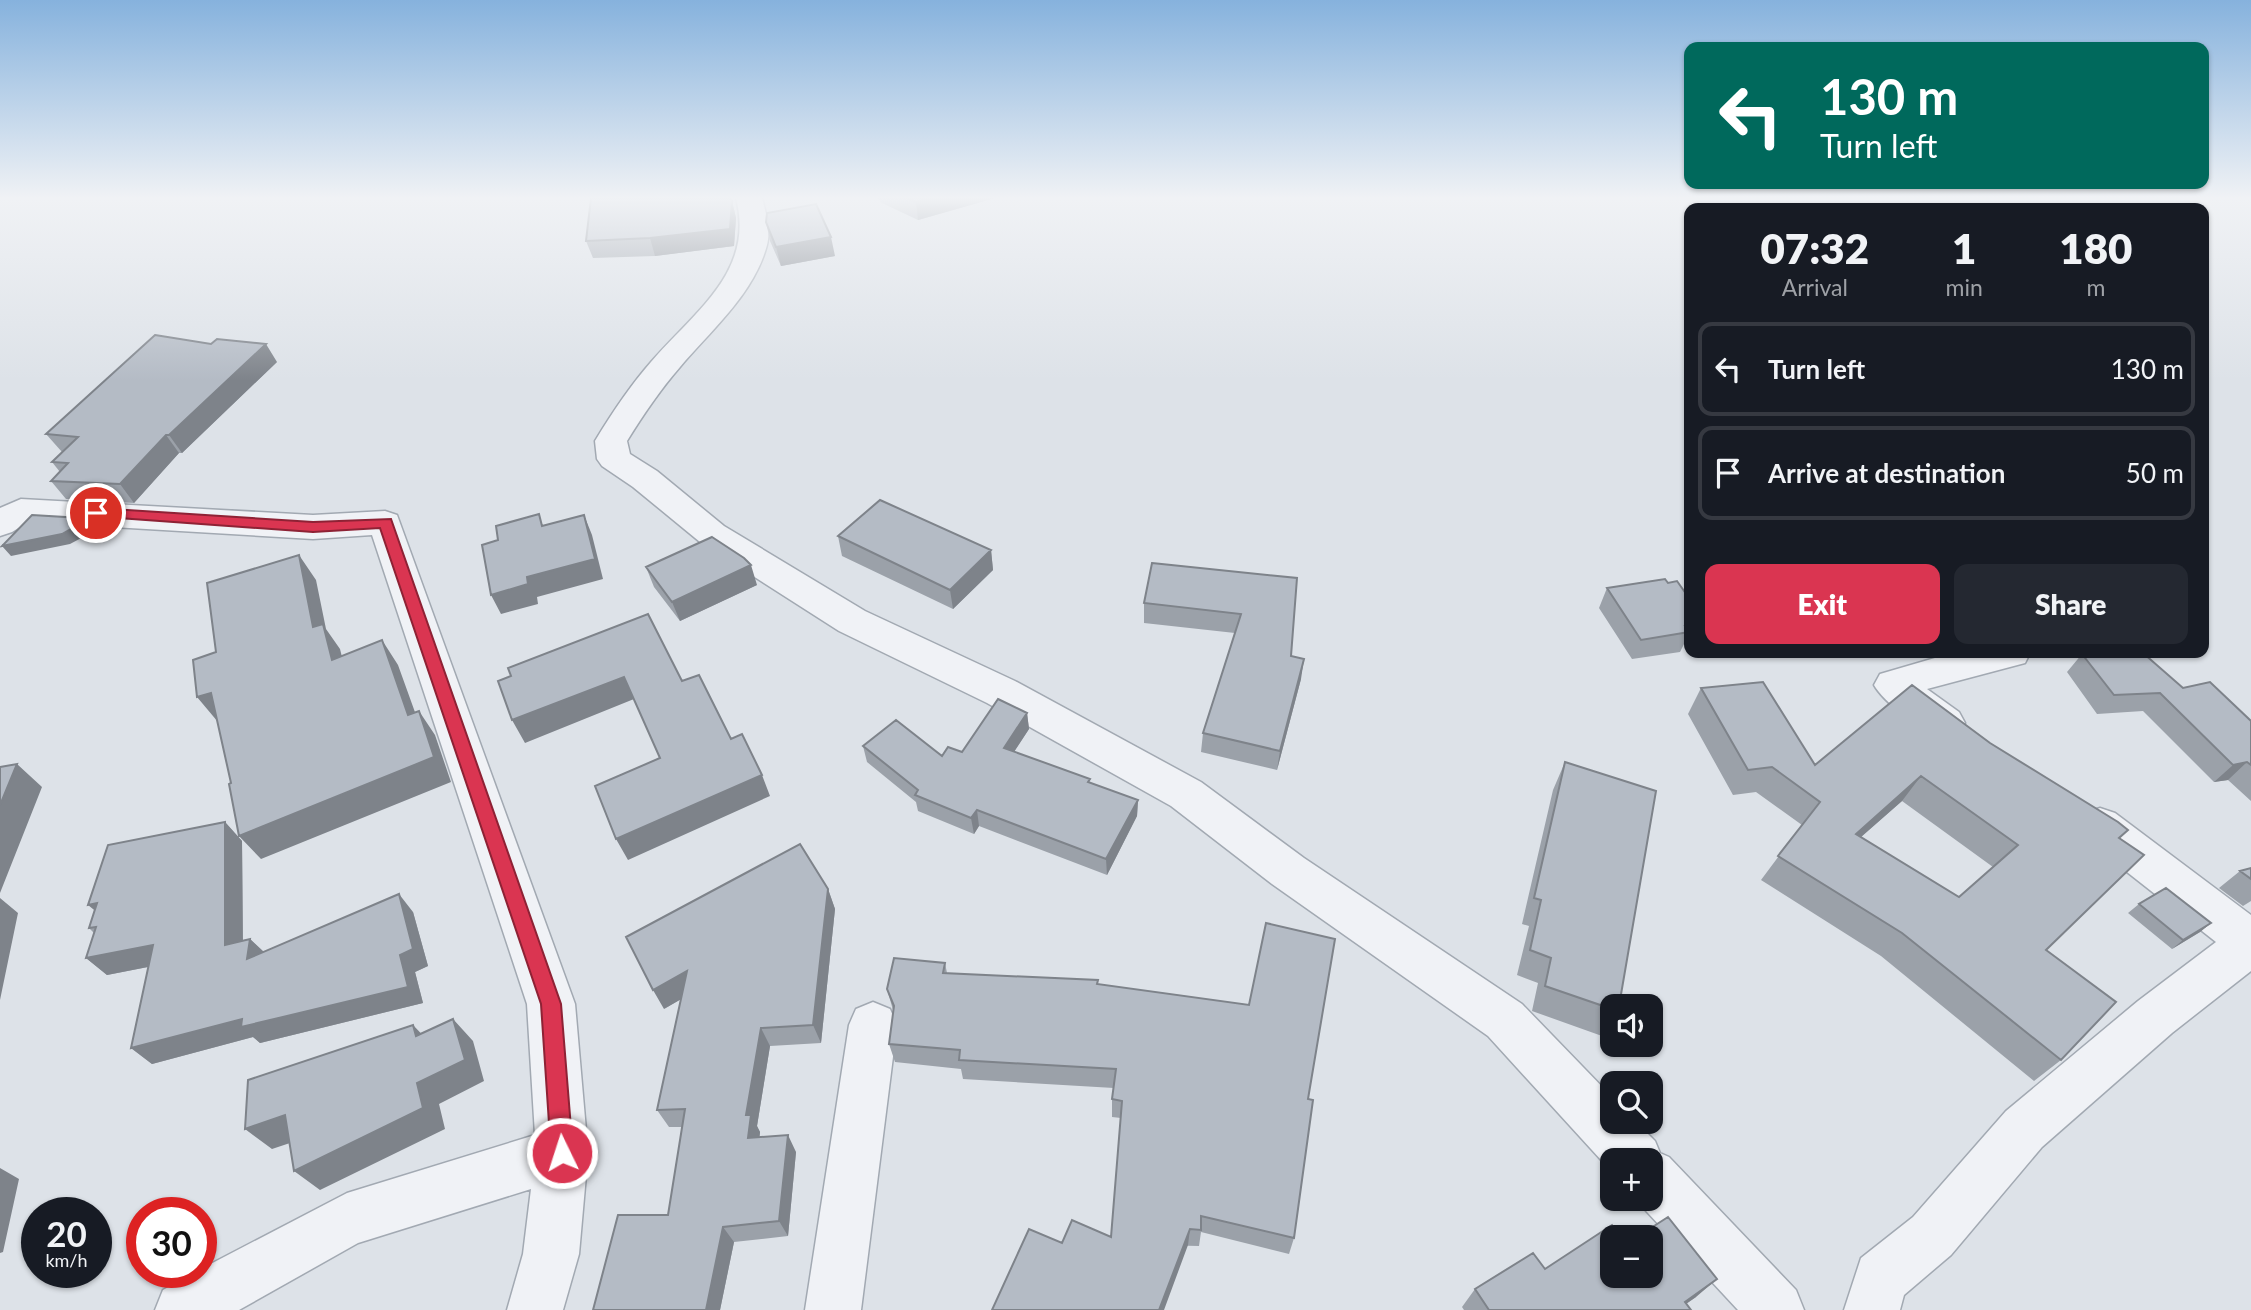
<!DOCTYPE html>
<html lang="en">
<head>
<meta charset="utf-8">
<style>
	body { margin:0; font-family:Lato,sans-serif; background:#242831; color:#f1f3f6; height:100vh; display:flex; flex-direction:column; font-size:26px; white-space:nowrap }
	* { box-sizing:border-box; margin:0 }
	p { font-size:23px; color:#9ea1a6 }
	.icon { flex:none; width:38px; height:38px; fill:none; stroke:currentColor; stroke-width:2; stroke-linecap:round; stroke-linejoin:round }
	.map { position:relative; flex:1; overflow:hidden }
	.panel { position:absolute; left:1684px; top:203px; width:525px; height:455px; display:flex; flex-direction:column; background:#171b24; border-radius:14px; box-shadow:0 2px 5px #0004 }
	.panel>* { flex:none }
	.top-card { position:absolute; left:1684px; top:42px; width:525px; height:147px; border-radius:14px; box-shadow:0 2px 5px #0004; background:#00695c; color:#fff; overflow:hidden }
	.tools { position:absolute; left:1600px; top:994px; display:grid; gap:14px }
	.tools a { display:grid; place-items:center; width:63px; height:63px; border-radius:14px; background:#171b24; box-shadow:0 2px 5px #0004; font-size:35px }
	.speed { position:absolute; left:21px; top:1197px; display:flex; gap:14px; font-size:35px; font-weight:700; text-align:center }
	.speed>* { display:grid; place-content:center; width:91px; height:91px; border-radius:50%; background:#171b24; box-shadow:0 2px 5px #0004; line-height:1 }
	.speed small { font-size:18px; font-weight:400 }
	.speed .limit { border:10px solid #d22; background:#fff; color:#111 }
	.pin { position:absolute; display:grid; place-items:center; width:60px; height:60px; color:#fff; margin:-30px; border:4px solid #fff; border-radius:50%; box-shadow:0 2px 7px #0007 }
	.me { position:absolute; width:77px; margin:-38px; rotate:356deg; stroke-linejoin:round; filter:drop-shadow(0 0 5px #0008) }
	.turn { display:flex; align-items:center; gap:24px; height:147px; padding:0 21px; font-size:32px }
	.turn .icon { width:91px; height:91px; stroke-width:2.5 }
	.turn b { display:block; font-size:49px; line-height:60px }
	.eta { display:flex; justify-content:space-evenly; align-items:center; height:119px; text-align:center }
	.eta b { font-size:42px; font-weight:800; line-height:49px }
	.primary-button { display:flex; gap:14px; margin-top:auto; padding:14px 21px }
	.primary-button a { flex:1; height:80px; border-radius:14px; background:#da3551; color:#fff; font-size:28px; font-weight:800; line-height:80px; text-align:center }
	.primary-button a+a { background:#242831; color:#f1f3f6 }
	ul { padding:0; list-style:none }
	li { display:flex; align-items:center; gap:21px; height:94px; margin:0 14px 10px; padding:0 7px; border:4px solid #363941; border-radius:14px }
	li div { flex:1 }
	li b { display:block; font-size:26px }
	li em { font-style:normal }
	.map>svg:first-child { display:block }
</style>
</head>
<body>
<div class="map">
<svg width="2251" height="1310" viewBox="0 0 2251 1310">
	<rect width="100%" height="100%" fill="#dde2e8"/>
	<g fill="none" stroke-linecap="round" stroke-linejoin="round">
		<defs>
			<path id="minor" d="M736,198H762C766,214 771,229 767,245C754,294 711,330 680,367C660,390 643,415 627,441L630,454L657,471L724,526L865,611L1015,681L1201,782L1304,858L1522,1004L1612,1097V1122H1636L1655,1141L1660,1153L1669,1157L1796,1290L1804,1310H1738L1635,1199H1650V1160H1612V1172L1488,1036L1272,884L1171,806L987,703L839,631L700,542L633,487L602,466L597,459L595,441C612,413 630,386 651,362C695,311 755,272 736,198Z
				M21,499L313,515L385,511L397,515L575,1004L588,1153L579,1254L563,1310H507L523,1254L531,1189L358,1243L239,1310H155L163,1290L196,1272H201V1269L347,1193L535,1135L527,1004L372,535L313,539L28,522L12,532L0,536V508Z
				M1952,653H2030L2025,663L1927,689L1959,712L1965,723L1959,734C1954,736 1948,739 1943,738C1926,737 1882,700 1874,685L1880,674Z
				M2100,808L2115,813L2251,915V971L2172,1033L2042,1147L1951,1255L1904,1295L1900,1310H1844L1861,1258L1913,1217L2006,1111L2138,1001L2216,942L2085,839L2078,826L2085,813Z
				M873,1002L890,1009L897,1025L861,1310H805L849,1025L856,1009Z"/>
		</defs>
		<use href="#minor" stroke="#a2a9b2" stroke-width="3"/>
		<use href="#minor" fill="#f0f2f6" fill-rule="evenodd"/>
	</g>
	<path fill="#9ba1a9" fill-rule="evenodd" d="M877,198H995L918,220L882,203Z
		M732,201L736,218L734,246L655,256L593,258L586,241Z
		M766,222L835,256L781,266L770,241Z
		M277,362L182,453H179L134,503L66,499L51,481L60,472L52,462L62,452L46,434Z
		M838,536L991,550L993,570L953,609L842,556Z
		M646,567L757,585L680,621L654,587Z
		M1297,578L1291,656L1301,679L1277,770L1201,752L1203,733L1235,633L1144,623V603Z
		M1668,583L1689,598V643L1684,644L1680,652L1632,659L1599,608L1607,588Z
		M2082,654L2183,688L2251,721V801L2228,780L2214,782L2143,711L2097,714L2067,672Z
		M1912,685L2119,838L2046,950L2061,1060L2034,1081L1881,956L1761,880L1802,825L1756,792L1733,795L1688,714L1701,688L1815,765ZM1902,801L1993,867L1959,897L1861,837Z
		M1027,713L1029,729L1014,752L1090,783L1138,800L1137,816L1107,875L979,826L974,834L918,811L916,802L867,762L863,746L942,756L962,752Z
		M1565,762L1612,1006V1021L1602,1036L1532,1011L1538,983L1517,975L1529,926L1522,924L1553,790Z
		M225,822L242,841L243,940L250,939L264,952L413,912L428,966L415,972L423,1003L260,1043L253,1037L152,1064L131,1048L148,967L107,975L86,958L94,933L89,928L95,910Z
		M2251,868V901L2243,906L2219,888L2240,871Z
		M828,889L835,909L821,1043L770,1046L757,1126L760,1132L759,1137L796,1152L788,1236L734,1242L720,1310H593L668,1215L682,1127H669L657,1110L681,999L664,1009Z
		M2139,904L2211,923L2200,932L2172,949L2128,913Z
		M945,963L947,973L1098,985L1308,1099L1294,1238L1289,1254L1201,1232L1199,1246L1062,1243L1111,1237L1121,1118L1112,1117V1099L1114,1088L963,1079L961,1069L895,1062L889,1044L893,1010L887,989Z
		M1612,1237L1696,1297L1686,1304L1691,1310H1464L1462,1307L1475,1289L1545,1269Z"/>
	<path fill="#7e838a" d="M930,198H995L918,220L916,202Z
		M732,201L736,218L734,246L655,256L650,238Z
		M831,237L835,256L781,266L776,247Z
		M266,344L277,362L182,453L169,435Z
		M166,435L179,453L134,503L120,484Z
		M584,515L592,535L603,579L537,597L538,604L501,614L491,595L527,577Z
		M81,518L90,528L85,536L70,544L11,556L2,546Z
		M991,550L993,570L953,609L950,590Z
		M299,555L316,580L326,629L340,649L349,685L332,660L313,627Z
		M751,565L757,585L680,621L672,602Z
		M382,640L398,665L425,740L408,715Z
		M1304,659L1301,679L1277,770L1280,751Z
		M624,677L634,699L525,743L512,720Z
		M211,693L218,722L197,697Z
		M419,711L435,735L451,782L261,859L239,836Z
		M1027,713L1029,729L1006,764L1004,748Z
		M2247,762L2228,780L2214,782L2233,765Z
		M17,764L42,787L0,893V805Z
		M762,775L770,796L628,860L616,839Z
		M1921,776L1902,801L1837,858L1856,834Z
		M1138,800L1137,816L1107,875L1106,859Z
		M977,810L979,826L974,834L971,818Z
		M225,822L242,841L243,962L225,945Z
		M828,889L835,909L821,1043L813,1025Z
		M399,894L413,912L428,966L415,972L423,1003L260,1043L253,1037L152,1064L131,1048L400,955Z
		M0,898L18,913L0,1000Z
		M97,903L109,922L88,905Z
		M2211,923L2200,932L2172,949L2183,940Z
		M250,939L268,956L247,959Z
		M153,945L173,962L107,975L86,958Z
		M687,971L697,990L664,1009L653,990Z
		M453,1019L473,1041L484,1081L439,1104L445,1129L320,1190L294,1171L417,1083Z
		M413,1025L434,1047L416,1036Z
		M761,1028L770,1046L757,1126L760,1132L758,1155L748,1138L746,1115Z
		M285,1115L311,1136L272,1149L245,1129Z
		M788,1135L796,1152L788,1236L779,1221Z
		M0,1168L19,1179L3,1252L0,1253Z
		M723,1227L734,1242L720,1310H706Z
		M1190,1229L1188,1245L1164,1310H1159Z
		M1717,1279L1696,1297L1677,1310L1685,1302Z"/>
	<path fill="#b4bbc5" stroke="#7e838a" stroke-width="2" fill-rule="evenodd" d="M591,198H730L732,201L730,229L650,238L586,241Z
		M907,198H930L916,202Z
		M816,204L831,237L776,247L766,222L767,213Z
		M155,335L211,344L217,339L266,344L169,435H166L120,484L51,481L68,463L52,462L78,437L46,434Z
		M880,500L991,550L950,590L838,536Z
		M539,514L542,526L584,515L595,559L527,577L528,584L491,595L482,545L498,540L496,526Z
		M32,515L81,518L76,526L62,534L2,546Z
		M712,537L744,558L751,565L672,602L646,567Z
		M299,555L313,627L323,624L332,660L382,640L408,715L419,711L434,757L239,836L229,784L231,783L211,693L197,697L193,660L216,652L207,583Z
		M1152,563L1297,578L1291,656L1304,659L1280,751L1203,733L1241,614L1144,603Z
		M1665,579L1668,583L1677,581L1689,598V625L1685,626L1689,632L1641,640L1607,588Z
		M648,614L682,681L699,675L731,739L742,734L762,775L616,839L595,786L660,758L624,677L512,720L498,681L511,676L508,668Z
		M2088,653H2143L2183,688L2210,682L2251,721V765L2247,762L2233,765L2160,693L2114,695L2082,654Z
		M1763,682L1815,765L1912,685L1990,743L2118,822L2128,830L2119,838L2144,855L2046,950L2116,1002L2061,1060L1902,933L1778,856L1820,802L1772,767L1748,770L1701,688ZM1921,776L2018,845L1959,897L1856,834Z
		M998,699L1027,713L1004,748L1090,779L1088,782L1138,800L1106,859L977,810L971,818L915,795L918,790L863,746L896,720L942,756L948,747L962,752Z
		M1565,762L1656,791L1619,1006H1612V1009L1545,986L1551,958L1530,950L1541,900L1534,898Z
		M17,764L0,805V767Z
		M225,822V945L250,939L247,959L399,894L413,949L400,955L408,987L241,1027L242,1019L131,1048L153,945L86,958L96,927L89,928L97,903L88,905L108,845Z
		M800,844L828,889L813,1025L761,1028L746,1115H751L748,1138L788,1135L779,1221L723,1227L706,1310H593L618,1215H668L685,1109L657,1110L687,971L653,990L626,937Z
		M2251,868V879L2240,871Z
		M2166,888L2211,923L2183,940L2139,904Z
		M1266,923L1335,939L1308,1099L1313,1100L1294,1238L1201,1216V1230L1190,1229L1159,1310H992L1029,1229L1062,1243L1072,1220L1111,1237L1122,1101L1112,1099L1116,1069L959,1060L960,1050L889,1044L894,1006L887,989L894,958L945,963L943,973L1098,980L1097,984L1249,1005Z
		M453,1019L465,1060L417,1083L423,1108L294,1171L285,1115L245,1129L248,1080L413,1025L416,1036Z
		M1668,1217L1717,1279L1685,1302L1691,1310H1489L1475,1289L1533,1253L1545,1269L1612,1225L1621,1237H1612V1276H1650V1237H1637Z"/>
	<linearGradient id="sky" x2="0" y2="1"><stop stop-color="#86b2dd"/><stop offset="0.52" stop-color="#f0f2f5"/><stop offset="1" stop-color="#f0f2f5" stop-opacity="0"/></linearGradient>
	<rect width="2251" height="381" fill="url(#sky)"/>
	<path fill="#da3551" stroke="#8e2235" stroke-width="2" d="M96,508L313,522L391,519L561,1004L573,1153L569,1161L562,1164L554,1161L551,1153L541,1004L380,528L313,532L91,516L89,513Z"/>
</svg>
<div class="tools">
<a><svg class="icon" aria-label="sound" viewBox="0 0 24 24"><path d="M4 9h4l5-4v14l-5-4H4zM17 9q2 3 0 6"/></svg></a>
<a><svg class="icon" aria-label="search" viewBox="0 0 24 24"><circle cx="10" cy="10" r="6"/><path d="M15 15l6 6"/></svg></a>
<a>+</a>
<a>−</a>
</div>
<div class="speed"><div>20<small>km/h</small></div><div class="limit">30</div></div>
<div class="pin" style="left:96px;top:513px;background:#d93025"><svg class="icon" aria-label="arrive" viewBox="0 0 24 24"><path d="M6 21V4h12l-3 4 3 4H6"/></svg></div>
<svg class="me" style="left:562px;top:1153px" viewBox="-20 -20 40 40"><circle r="17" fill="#da3551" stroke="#fff" stroke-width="3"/><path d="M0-11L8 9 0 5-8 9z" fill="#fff"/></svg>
<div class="top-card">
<div class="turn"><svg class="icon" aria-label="left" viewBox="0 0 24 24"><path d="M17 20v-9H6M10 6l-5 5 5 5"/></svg><div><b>130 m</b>Turn left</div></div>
</div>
<section class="panel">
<div class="eta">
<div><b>07:32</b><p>Arrival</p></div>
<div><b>1</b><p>min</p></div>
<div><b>180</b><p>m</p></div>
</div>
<ul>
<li><svg class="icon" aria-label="left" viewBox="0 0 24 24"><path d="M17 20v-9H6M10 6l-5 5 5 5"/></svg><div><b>Turn left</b></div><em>130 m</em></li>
<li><svg class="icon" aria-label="arrive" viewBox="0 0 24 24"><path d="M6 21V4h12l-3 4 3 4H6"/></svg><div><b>Arrive at destination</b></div><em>50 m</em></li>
</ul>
<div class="primary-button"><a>Exit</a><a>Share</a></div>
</section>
</div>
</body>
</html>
